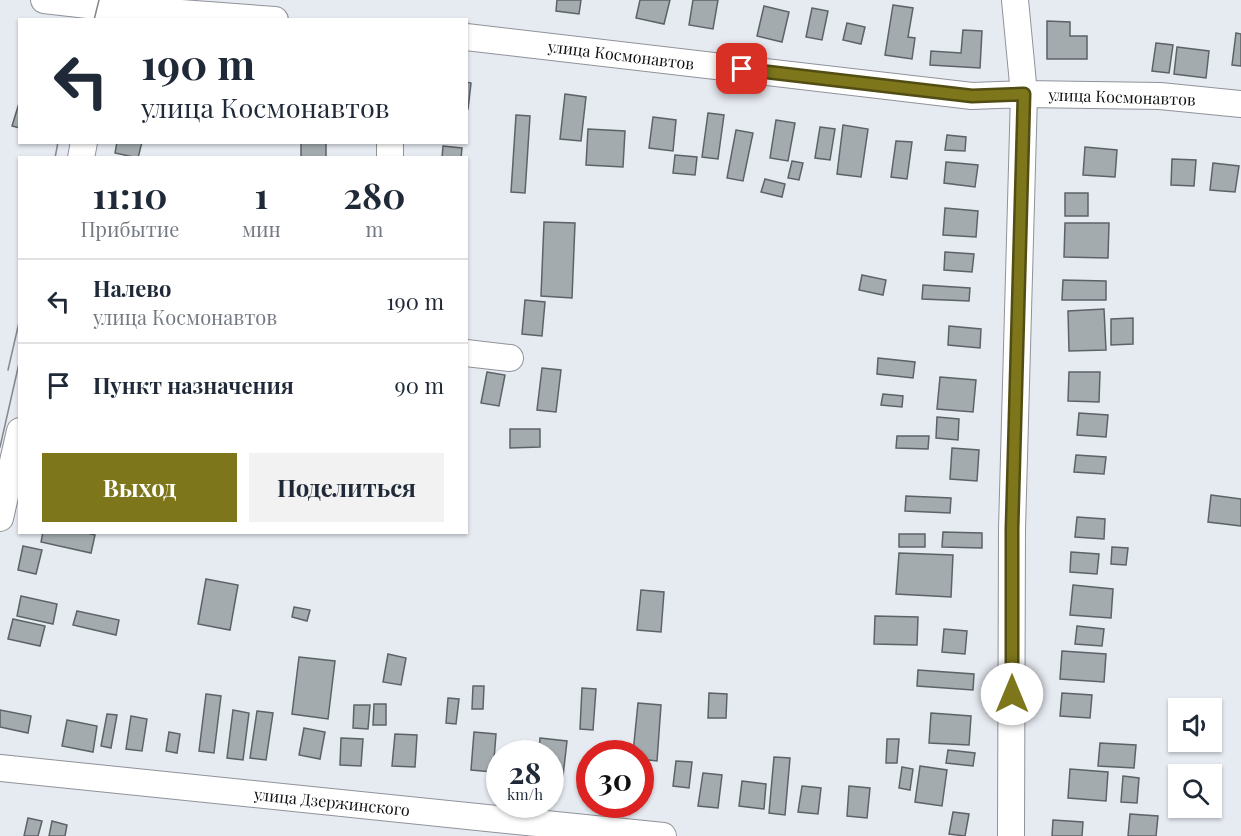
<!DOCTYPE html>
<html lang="ru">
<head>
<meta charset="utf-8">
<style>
	body { margin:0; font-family:"Playfair Display",serif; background:#f2f2f3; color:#1f2937; height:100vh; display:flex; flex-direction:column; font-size:22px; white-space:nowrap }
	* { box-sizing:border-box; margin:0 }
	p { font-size:20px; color:#747a83 }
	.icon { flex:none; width:33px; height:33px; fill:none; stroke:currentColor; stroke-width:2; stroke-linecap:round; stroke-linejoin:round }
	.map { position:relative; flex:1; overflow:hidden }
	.side { position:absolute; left:18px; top:156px; width:450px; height:378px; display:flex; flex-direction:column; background:#fff; border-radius:0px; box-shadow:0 2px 4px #0004 }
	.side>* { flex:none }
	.hud { position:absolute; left:18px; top:18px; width:450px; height:126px; border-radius:0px; box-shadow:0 2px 4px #0004; background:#fff; color:#1f2937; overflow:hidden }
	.buttons { position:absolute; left:1168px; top:698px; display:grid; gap:12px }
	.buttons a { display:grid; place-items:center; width:54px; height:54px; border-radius:0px; background:#fff; box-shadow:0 2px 4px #0004; font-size:30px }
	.speed { position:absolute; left:486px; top:740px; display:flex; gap:12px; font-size:30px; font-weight:700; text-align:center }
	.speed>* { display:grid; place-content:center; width:78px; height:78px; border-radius:50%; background:#fff; box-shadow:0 2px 4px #0004; line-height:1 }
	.speed small { font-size:15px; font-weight:400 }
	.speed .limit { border:9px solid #d22; background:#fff; color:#111 }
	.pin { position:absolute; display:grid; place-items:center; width:51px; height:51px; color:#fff; margin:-26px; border-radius:12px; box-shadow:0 3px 9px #0006 }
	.me { position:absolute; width:66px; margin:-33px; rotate:0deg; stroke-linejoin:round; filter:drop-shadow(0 0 4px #0008) }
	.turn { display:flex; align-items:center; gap:21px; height:126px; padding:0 24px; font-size:27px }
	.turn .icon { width:78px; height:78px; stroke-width:2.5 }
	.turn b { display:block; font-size:42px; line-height:51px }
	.eta { display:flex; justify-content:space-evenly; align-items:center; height:102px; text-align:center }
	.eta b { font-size:36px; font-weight:700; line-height:42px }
	.button { display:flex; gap:12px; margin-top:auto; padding:12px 24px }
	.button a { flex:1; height:69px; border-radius:0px; background:#7e761b; color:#fff; font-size:24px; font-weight:700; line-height:69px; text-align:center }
	.button a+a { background:#f2f2f3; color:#1f2937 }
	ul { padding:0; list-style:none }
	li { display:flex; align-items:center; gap:18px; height:84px; padding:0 24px; border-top:2px solid #e0e1e3 }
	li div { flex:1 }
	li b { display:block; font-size:22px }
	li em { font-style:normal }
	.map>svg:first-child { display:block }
</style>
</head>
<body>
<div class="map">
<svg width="1241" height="836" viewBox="0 0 1241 836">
	<rect width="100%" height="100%" fill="#e6eaf1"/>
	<path fill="#a3abaf" stroke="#5c6367" stroke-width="1.5" d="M557,0H581L579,14L556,11Z
		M640,0H670L664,24L636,18Z
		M693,0H718L713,29L689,25Z
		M893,5L913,8L908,37L915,38L912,59L885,55Z
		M764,6L789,12L782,42L757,36Z
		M812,8L828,11L822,40L806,37Z
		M1047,21L1070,22V36H1087V59H1047Z
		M847,23L865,27L861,44L843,40Z
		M963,30L982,31L980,68L930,65L931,51L961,53Z
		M1236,33L1241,34V66L1232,65Z
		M1156,43L1173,45L1169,73L1152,71Z
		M1177,47L1209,51L1206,78L1174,74Z
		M466,82L471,83L468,109H466Z
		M565,94L586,97L581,141L560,139Z
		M20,100V128L12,126Z
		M708,113L724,115L718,159L702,157Z
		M516,115L530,116L525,193L511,192Z
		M653,117L676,120L673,151L649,148Z
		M776,120L795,123L788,161L770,158Z
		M843,125L868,129L861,177L837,174Z
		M820,127L835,129L830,160L815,158Z
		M588,129L625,131L623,167L586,165Z
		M736,130L753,133L743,181L727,178Z
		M947,135L966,137L965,151L945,150Z
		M896,141L912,142L907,179L891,177Z
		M117,142H142L138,158L115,153Z
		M301,142H326V157H301Z
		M443,146L462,148L461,158H442Z
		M1085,147L1117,150L1115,177L1083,175Z
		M675,155L697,157L695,175L673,173Z
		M1172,159L1196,160L1194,186L1171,185Z
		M792,161L803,163L799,180L788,178Z
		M946,162L978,165L975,187L944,183Z
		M1213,163L1239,166L1235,192L1210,190Z
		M765,179L785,184L782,197L761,192Z
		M1065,193H1088V216H1065Z
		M945,208L978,211L976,237L943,235Z
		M544,222L575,223L572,298L541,296Z
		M1065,223H1109L1108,258L1064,257Z
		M945,252L974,254L972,272L944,270Z
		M862,275L886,280L883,295L859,290Z
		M1063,280L1106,281V300H1062Z
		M923,285L970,288L969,301L922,299Z
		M525,300L545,302L542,336L522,334Z
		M1104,309L1106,350L1069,351L1068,311Z
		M1133,318V344L1111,345V319Z
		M949,326L981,329L980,348L948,345Z
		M878,358L915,362L913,378L877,374Z
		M542,368L561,370L556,412L537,410Z
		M487,372L505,375L499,406L481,403Z
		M1069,372H1100L1099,402L1068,401Z
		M940,377L976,380L973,412L937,409Z
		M883,394L903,396L902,407L881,405Z
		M1079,413L1108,415L1106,437L1077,435Z
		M937,417L959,419L958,440L936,438Z
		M510,429H540V447L510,448Z
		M897,436H929L928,449L896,448Z
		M952,448L979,450L977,481L950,479Z
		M1076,455L1106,457L1104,474L1074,472Z
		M1211,495L1241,499V526L1208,522Z
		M906,496L951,498L950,513L905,511Z
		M1077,517L1105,519L1104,539L1075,537Z
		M43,532H84L95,535L91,553L41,542Z
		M943,532L982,533V548L942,547Z
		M899,534H925V547H899Z
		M23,546L42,550L36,574L18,570Z
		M1112,547L1128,548L1126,565L1111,564Z
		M1071,552L1099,554L1097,574L1070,572Z
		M899,553L953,555L951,597L896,594Z
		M206,579L238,585L230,630L198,624Z
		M1073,585L1113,589L1111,618L1070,615Z
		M641,590L664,592L661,632L637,630Z
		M21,596L57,604L53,624L17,616Z
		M294,607L310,610L307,621L292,617Z
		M77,611L119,620L116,635L73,625Z
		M875,616L918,617L917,645L874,644Z
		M13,619L45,626L40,646L8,639Z
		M1077,626L1104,629L1102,646L1075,644Z
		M944,629L967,631L965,654L942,652Z
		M1062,651L1106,654L1104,682L1060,679Z
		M388,654L406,658L401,685L383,682Z
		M299,657L335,661L328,719L292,714Z
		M918,670L974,674L973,690L917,686Z
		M473,686H484L483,709H472Z
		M582,688L596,689L593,730L580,729Z
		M709,693L727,694L726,718H708Z
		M1062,693L1092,695L1090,718L1060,716Z
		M206,694L221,696L214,753L199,751Z
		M448,698L459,699L456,724L446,723Z
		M638,703L661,705L657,761L640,759V753H633Z
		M374,704H386V725H373Z
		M354,705H370L368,729L353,728Z
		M0,710L31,716L28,733L0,727Z
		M233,710L249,713L243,760L227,758Z
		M257,711L273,713L266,760L250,758Z
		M931,713L971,716L969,745L929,743Z
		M107,714L117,715L111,748L101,746Z
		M131,716L147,719L142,751L126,749Z
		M67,720L97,726L93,752L62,746Z
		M304,728L325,732L320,759L299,755Z
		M169,732L180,734L177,753L166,751Z
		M474,732L496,734L493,772L471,770Z
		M395,734L417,735L415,767L392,766Z
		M341,738L363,739L361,766L340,765Z
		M540,738L567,741L562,785L550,784V753H539Z
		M887,739H899L897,763H886Z
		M1100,743L1136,745L1134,768L1098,766Z
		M948,750L975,753L973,766L946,763Z
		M774,757L790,758L785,815L769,813Z
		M676,761L692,762L689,788L673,786Z
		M920,766L947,770L942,806L915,802Z
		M902,767L913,769L910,790L899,788Z
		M1070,769L1108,772L1106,801L1068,798Z
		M703,773L722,775L718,808L698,806Z
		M1123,776L1139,778L1137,803L1121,802Z
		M742,781L766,784L764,809L739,806Z
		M802,786L821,788L818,814L798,812Z
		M849,786L870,788L867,818L847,816Z
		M953,812L969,814L965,836L949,834Z
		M1130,814L1158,816L1156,836H1128Z
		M28,818L42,821L38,836H24Z
		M1053,820L1083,822L1082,836H1052Z
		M52,821L67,825L65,836H49Z"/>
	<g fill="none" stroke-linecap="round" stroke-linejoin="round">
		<defs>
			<path id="minor" d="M44,0L114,8L275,20
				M466,37L972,96L1024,94L1160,96L1241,104
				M81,158L84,142
				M390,158V142
				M466,353L510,358
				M0,518L20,431
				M0,768L663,836
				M1011,836L1012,529L1024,94L1015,0"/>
		</defs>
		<use href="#minor" stroke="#8f9299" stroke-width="28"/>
		<use href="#minor" stroke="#fff" stroke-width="26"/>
		<path stroke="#85888d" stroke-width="1.5" d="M94,20L99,0
			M55,158L58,142
			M8,370L20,318
			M0,447L20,359"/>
	</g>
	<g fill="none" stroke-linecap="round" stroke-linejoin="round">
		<defs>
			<path id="route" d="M742,69L972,96L1024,94L1012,529V694"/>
		</defs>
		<use href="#route" stroke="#524d12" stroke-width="15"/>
		<use href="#route" stroke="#7e761b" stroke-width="10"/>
	</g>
	<g text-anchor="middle" stroke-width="6" stroke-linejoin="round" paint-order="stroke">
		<g font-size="16" fill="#0f1113" stroke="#fff">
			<text transform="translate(621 55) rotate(7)" y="6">улица Космонавтов</text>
			<text transform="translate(1122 97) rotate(2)" y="6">улица Космонавтов</text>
			<text transform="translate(332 802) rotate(6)" y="6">улица Дзержинского</text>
		</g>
	</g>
</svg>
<div class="buttons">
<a><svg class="icon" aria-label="sound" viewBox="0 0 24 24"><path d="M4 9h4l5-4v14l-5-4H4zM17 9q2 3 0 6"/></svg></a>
<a><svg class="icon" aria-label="search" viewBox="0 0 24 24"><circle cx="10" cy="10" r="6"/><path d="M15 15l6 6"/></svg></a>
</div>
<div class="speed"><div>28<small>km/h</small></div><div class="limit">30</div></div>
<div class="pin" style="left:742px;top:69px;background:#d93025"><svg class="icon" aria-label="arrive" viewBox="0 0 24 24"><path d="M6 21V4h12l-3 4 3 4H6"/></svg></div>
<svg class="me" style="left:1012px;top:694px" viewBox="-20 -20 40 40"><circle r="19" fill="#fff"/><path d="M0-13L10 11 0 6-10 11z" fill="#7e761b"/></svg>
<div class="hud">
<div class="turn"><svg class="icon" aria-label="left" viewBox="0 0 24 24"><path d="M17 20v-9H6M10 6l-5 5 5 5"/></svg><div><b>190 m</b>улица Космонавтов</div></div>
</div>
<section class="side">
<div class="eta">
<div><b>11:10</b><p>Прибытие</p></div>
<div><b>1</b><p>мин</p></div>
<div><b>280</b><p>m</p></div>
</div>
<ul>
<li><svg class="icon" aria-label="left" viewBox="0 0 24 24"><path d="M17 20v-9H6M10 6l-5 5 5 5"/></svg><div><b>Налево</b><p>улица Космонавтов</p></div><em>190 m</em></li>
<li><svg class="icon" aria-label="arrive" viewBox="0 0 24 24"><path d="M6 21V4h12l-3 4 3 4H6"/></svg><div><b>Пункт назначения</b></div><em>90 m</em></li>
</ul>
<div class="button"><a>Выход</a><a>Поделиться</a></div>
</section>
</div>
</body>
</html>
